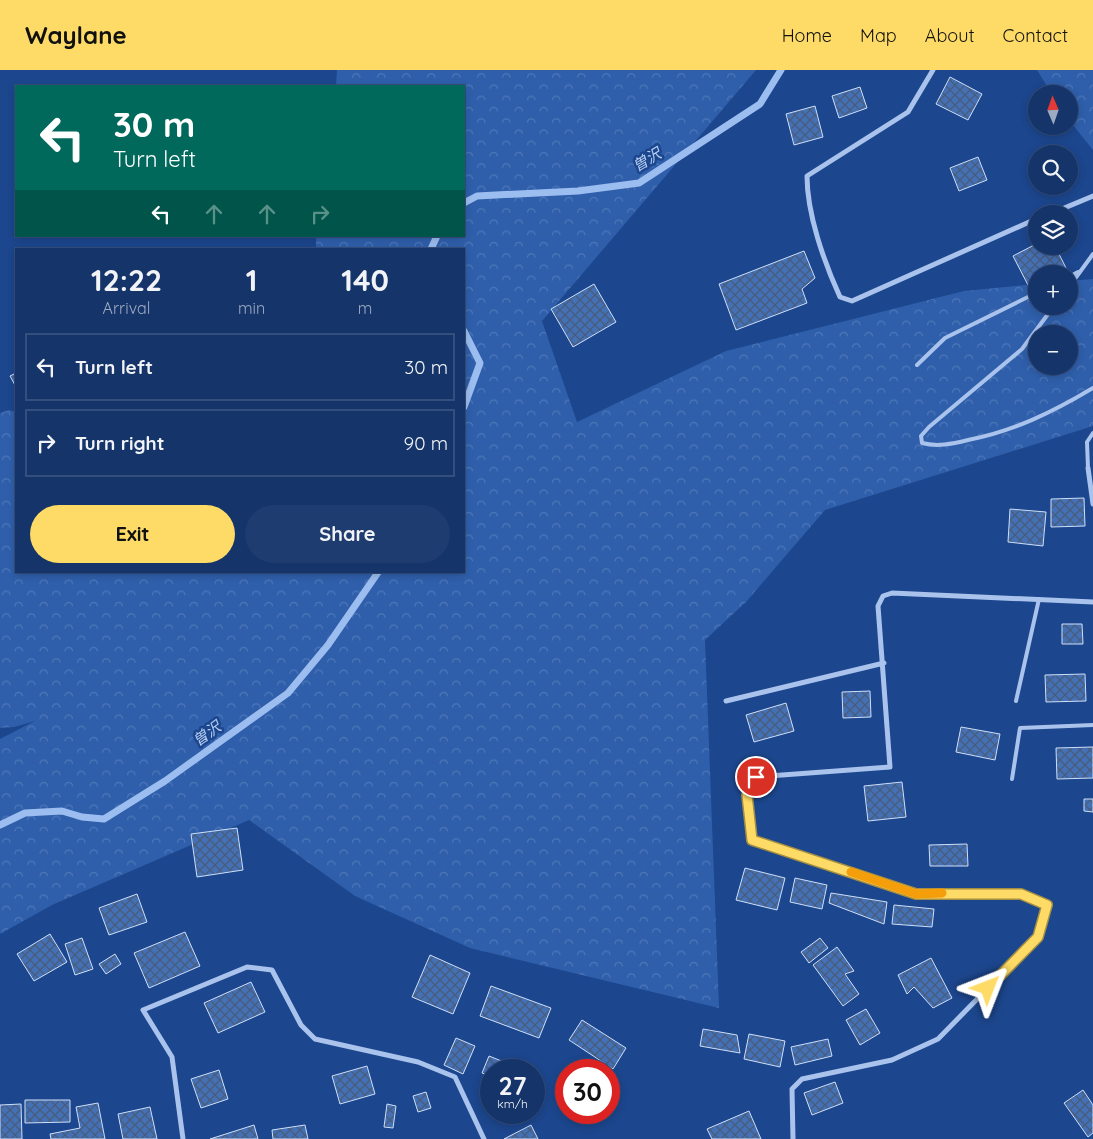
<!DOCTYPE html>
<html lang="en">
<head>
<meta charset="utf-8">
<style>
	body { margin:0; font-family:Quicksand,"Noto Sans JP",sans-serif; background:#1e3c70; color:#f1f3f6; height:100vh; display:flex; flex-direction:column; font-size:19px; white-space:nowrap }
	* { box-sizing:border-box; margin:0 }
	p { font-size:16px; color:#9daac1 }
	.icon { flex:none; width:28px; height:28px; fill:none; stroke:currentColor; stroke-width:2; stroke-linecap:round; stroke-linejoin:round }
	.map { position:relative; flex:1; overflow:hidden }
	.sheet { position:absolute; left:15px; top:178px; width:450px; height:325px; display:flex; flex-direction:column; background:#15346a; border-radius:0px; box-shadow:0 2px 8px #0003,0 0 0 1px #344f7e }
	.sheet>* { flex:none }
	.guide { position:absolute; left:15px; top:15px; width:450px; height:152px; border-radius:0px; box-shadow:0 2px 8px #0003,0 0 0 1px #344f7e; background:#00695c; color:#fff; overflow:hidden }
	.needle { width:32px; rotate:358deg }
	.controls { position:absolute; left:1028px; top:15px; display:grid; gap:10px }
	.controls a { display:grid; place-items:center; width:50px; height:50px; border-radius:50%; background:#15346a; box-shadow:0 2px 8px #0003,0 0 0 1px #344f7e; font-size:25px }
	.speed { position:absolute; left:480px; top:989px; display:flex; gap:10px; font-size:25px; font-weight:700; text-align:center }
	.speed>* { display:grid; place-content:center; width:65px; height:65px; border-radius:50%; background:#15346a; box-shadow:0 2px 8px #0003,0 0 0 1px #344f7e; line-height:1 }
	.speed small { font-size:12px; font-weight:400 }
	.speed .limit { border:8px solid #d22; background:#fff; color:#111 }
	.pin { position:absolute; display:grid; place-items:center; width:42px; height:42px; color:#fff; margin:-21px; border:2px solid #fff; border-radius:50%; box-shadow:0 1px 5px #0007 }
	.me { position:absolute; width:55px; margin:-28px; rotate:45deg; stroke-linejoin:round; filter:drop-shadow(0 0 4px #0008) }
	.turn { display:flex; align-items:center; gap:18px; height:105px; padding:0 15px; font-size:22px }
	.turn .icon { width:65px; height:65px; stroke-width:2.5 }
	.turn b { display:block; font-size:35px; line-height:42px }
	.lanes { display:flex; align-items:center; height:48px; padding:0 15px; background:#0003; justify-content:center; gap:25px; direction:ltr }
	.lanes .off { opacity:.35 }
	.eta { display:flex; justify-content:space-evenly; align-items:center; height:85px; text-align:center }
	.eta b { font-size:30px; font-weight:700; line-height:35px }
	.button { display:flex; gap:10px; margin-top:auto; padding:10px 15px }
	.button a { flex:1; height:58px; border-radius:30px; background:#fddb66; color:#111; font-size:20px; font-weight:700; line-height:58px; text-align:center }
	.button a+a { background:#1e3c70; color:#f1f3f6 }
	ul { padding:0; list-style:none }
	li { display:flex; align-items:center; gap:15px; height:68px; margin:0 10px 8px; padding:0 5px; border:2px solid #344f7e; border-radius:0px }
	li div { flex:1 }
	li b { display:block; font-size:19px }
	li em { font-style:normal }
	header { display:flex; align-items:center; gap:30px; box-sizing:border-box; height:70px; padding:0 25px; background:#fddb66; color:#111 }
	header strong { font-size:24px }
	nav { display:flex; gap:28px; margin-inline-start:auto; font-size:18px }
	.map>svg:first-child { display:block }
</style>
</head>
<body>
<header>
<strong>Waylane</strong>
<nav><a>Home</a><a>Map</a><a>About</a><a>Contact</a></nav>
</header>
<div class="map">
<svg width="1093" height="1069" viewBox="0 0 1093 1069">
	<defs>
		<pattern id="forest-crowns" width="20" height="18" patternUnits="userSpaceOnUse" patternTransform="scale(1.25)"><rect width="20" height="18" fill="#2f5fab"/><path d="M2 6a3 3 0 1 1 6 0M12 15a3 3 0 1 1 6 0" fill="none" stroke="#4e77b8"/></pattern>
		<pattern id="building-cross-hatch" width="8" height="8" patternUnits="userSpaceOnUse" patternTransform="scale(1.25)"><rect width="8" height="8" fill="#4470b5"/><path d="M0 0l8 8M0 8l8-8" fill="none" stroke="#485c7b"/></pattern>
	</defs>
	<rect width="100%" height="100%" fill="#1c468d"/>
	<path fill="url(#forest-crowns)" fill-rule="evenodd" d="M337,0H756L542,251L577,352L726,281L964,221L1036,214V236H1069V211L1093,209V356L825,440L746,532L705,570L719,938L470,878L355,826L249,750L52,835L0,864V669L35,651L14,657L0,658V343L9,340L16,342V501H464V179H316V166H464V16H336ZM1036,264H1069V296H1036Z
		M1037,0H1093V80L1069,50V24H1052Z"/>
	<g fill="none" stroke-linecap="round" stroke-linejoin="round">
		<path stroke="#9cbdef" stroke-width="7" d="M464,133L477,126L578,121L639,113L760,34L781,0
			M431,179L437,166
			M464,261L480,293L464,337
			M0,755L25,743L62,741L82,747L104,749L165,711L288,623L328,575L379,501"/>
	</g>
	<path fill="url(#building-cross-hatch)" stroke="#cedff9" d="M950,7L982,24L968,50L936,34Z
		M860,17L867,38L839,48L832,26Z
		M815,36L823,67L794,75L786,44Z
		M978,87L987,110L959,121L950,98Z
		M1036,174V176H1055L1066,198L1055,204H1036V213L1029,217L1013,186Z
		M804,181L815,208L802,219L807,233L736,260L719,214Z
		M594,214L616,252L573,277L551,239Z
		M16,303V317L10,306Z
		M1084,428L1085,456L1051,457V429Z
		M1010,439L1046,442L1043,476L1008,472Z
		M1062,554H1082L1083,574H1062Z
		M1085,604L1086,631L1046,632L1045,605Z
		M870,621L871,647L843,648L842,622Z
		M786,633L794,661L754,672L746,645Z
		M961,657L1000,664L995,690L956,682Z
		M1093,677V708L1057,709L1056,678Z
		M902,712L906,747L868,751L864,716Z
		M1084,729H1093V742L1084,741Z
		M237,758L243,800L197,807L191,764Z
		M967,774L968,796H930L929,775Z
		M745,798L785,808L777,840L736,830Z
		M795,808L827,815L822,839L790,832Z
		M831,823L887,832L884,854L829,833Z
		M137,824L147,852L109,865L99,838Z
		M894,835L934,839L932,857L892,854Z
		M185,862L200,896L149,918L134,883Z
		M50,864L67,892L34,911L17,884Z
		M82,868L93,899L75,905L65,874Z
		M820,868L828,878L809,893L801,882Z
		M837,877L854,901L845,904L859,924L843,936L813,895Z
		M115,884L121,894L106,904L99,894Z
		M430,885L470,903L453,944L412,927Z
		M931,888L952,928L933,938L914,917L907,924L898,905Z
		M251,912L265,942L218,963L204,933Z
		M491,916L551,938L539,968L480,946Z
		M866,939L880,963L860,975L846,950Z
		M582,950L626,978L613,999L569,970Z
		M703,959L737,965L740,983L700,976Z
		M749,964L785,971L780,997L744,989Z
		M456,968L475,976L463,1004L444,995Z
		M828,969L832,986L795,995L791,977Z
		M489,986L524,1000H491V1006L482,1003Z
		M367,996L375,1024L340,1034L332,1006Z
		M219,1000L228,1029L201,1038L191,1009Z
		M835,1012L843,1033L812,1045L804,1023Z
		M1083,1020L1093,1035V1063L1088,1067L1064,1033Z
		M426,1022L431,1038L418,1042L413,1026Z
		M25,1030H70V1052L25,1053Z
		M98,1033L105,1069H51L50,1064L80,1058L76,1037Z
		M21,1034L22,1069H0V1035Z
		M387,1034L396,1036L393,1058L384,1057Z
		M150,1037L157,1069H123L118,1044Z
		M749,1041L761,1069H712L707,1059Z
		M254,1055L258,1069H210Z
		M305,1055L308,1069H273L272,1060Z
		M531,1055L538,1069H504Z"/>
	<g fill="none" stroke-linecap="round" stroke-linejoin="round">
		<path stroke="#a9c3ed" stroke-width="4" d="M1069,207L1078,202
			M1069,217L1093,184
			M1054,236L1022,279L929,357L921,366L922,373C937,377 952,374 968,370C1014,361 1053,342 1093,318
			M917,295L945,268L1036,223
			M1088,398L1087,372L1093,363
			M1016,631L1039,529
			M1012,709L1020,658L1093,655"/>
		<path stroke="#a9c3ed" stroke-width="5" d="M933,0L908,42L807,106C807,144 824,192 840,227L852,231L1036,149
			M1050,144L1093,126
			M1088,398L1093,434
			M726,631L884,593
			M183,1069L172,987L143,940L247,897L272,900L301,955L315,969L418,992L455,1007L484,1069
			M793,1069L792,1019L802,1009L892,990L938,969L1038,867L1047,835L1021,824H916L752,770L747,725L756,707L890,697L878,536L883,526L892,523L1093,532"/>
	</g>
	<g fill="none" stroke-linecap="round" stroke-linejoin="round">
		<defs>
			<path id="route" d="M756,707L747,725L752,770L916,824H1021L1047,835L1038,867L988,918"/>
		</defs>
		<use href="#route" stroke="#a48e42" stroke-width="12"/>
		<use href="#route" stroke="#fddb66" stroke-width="9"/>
		<path stroke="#f59e0b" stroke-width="9" d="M851,802L916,824L942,823"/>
	</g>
	<g text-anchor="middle" stroke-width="5" stroke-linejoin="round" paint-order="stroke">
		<g font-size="15" font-style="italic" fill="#b5cef4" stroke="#1c468d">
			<text transform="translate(647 90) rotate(-31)" y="5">曽沢</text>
			<text transform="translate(207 664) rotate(-36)" y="5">曽沢</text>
		</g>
	</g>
</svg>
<div class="controls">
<a><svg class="needle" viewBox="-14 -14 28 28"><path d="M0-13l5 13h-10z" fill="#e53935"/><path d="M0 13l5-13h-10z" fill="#9daac1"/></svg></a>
<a><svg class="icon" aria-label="search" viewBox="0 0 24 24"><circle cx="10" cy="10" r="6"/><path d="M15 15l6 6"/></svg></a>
<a><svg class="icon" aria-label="layers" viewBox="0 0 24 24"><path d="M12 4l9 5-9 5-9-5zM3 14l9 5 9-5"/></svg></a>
<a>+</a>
<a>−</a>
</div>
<div class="speed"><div>27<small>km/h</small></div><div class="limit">30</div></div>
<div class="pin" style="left:756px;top:707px;background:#d93025"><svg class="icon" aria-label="arrive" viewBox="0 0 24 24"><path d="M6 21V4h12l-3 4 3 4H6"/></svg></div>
<svg class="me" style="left:988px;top:918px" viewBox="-20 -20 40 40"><path d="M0-17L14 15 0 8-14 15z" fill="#fddb66" stroke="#fff" stroke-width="4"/></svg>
<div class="guide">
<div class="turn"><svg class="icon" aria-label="left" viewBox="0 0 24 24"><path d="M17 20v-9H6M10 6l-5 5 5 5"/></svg><div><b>30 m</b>Turn left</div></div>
<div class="lanes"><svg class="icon" aria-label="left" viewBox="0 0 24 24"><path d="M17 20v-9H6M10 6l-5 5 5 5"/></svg><svg class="icon off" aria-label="ahead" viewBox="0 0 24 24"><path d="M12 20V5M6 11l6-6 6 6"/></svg><svg class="icon off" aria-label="ahead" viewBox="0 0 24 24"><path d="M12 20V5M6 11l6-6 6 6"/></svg><svg class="icon off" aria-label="right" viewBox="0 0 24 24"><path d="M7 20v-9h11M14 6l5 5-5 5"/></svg></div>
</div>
<section class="sheet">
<div class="eta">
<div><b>12:22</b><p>Arrival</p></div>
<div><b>1</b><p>min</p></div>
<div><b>140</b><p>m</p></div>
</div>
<ul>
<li><svg class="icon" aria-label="left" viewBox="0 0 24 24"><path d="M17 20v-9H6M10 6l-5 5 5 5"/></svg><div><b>Turn left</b></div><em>30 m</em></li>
<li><svg class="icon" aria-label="right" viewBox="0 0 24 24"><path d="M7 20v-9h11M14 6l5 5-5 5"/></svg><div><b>Turn right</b></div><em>90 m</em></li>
</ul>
<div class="button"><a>Exit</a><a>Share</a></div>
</section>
</div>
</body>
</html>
